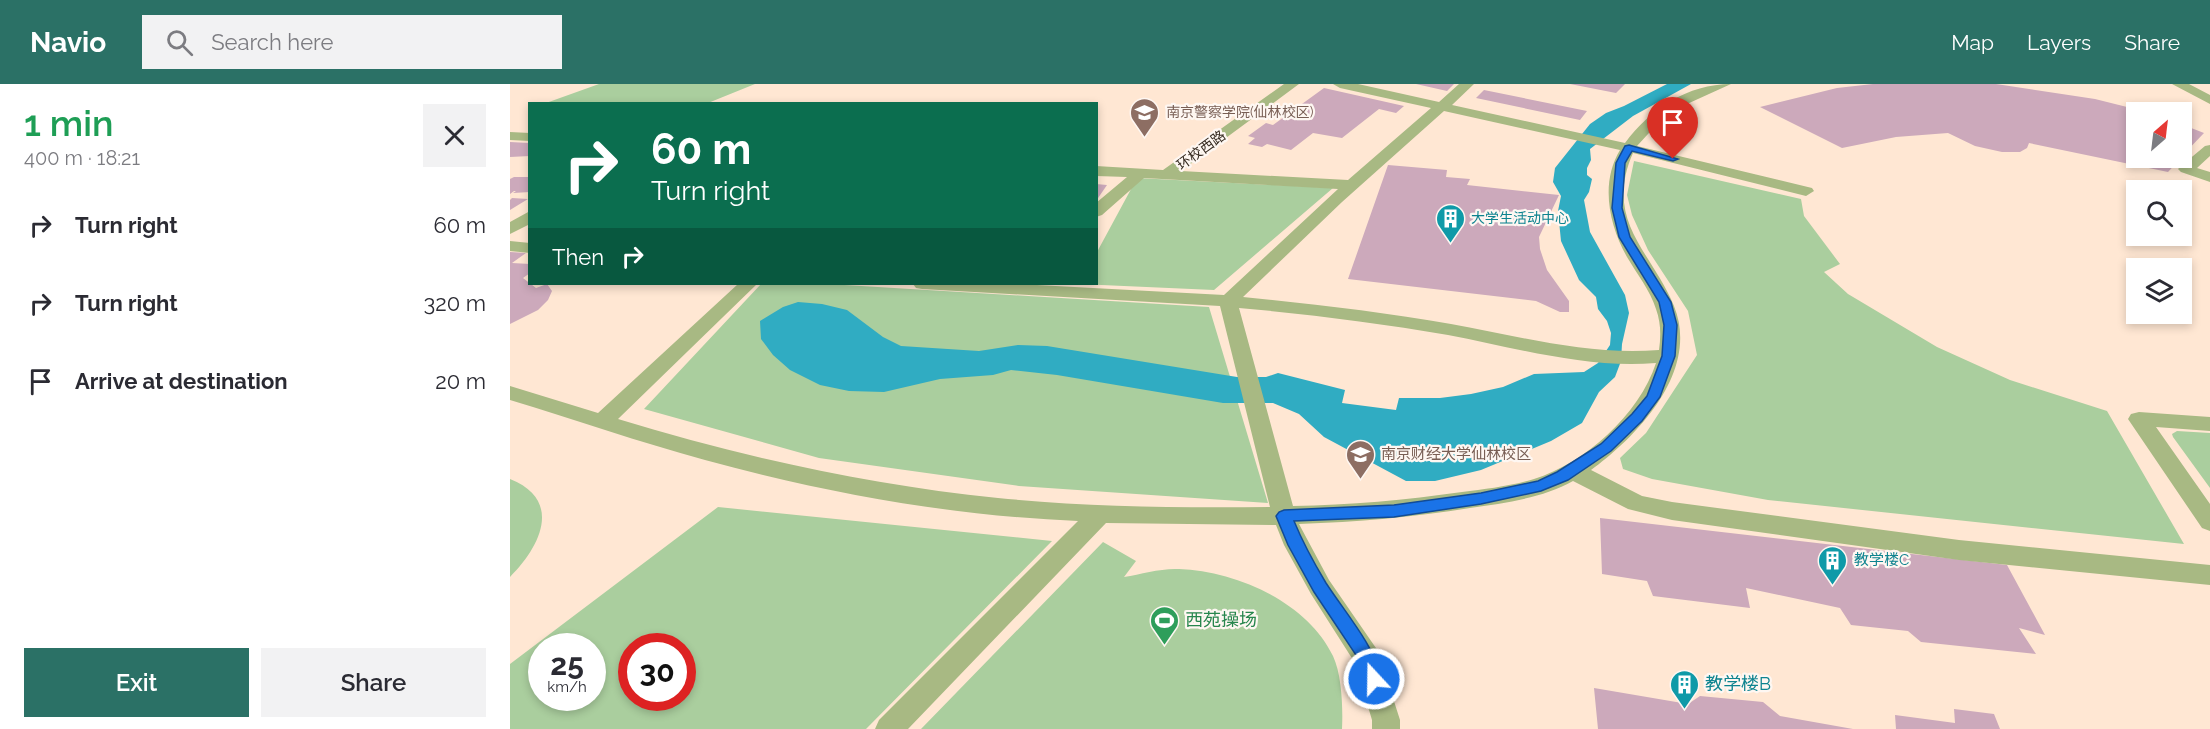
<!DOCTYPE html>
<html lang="en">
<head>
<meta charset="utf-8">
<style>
	body { margin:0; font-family:Raleway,"Noto Sans SC",sans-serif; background:#f2f2f3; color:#2b2b33; height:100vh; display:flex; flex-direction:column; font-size:22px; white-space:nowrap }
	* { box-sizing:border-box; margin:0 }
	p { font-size:20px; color:#7c7c81 }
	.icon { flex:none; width:33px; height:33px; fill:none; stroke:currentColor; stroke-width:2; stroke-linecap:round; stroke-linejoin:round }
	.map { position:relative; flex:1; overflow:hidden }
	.side { display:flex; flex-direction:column; background:#fff; width:510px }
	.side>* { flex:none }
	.hud { position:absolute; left:18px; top:18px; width:570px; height:183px; border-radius:0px; box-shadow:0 3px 9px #0003; background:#0b6e4f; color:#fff; overflow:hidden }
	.needle { width:39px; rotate:28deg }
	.buttons { position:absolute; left:1616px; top:18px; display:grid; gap:12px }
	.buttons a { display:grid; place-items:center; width:66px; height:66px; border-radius:0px; background:#fff; box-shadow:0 3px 9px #0003; font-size:30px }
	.speed { position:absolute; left:18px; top:549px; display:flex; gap:12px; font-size:30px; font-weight:700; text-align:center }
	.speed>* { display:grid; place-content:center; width:78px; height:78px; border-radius:50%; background:#fff; box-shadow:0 3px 9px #0003; line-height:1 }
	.speed small { font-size:15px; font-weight:400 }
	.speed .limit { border:9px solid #d22; background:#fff; color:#111 }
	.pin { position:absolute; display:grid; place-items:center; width:51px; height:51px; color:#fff; margin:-62px -26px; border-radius:50% 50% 50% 0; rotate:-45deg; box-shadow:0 0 6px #0007 }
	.pin .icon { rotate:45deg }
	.me { position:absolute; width:66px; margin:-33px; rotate:339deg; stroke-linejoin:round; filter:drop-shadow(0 0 4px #0008) }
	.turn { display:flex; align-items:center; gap:21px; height:126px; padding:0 24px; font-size:27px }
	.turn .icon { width:78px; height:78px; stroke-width:2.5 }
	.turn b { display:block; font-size:42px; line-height:51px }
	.then { display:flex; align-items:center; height:57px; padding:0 24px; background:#0003; gap:12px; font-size:22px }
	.round { display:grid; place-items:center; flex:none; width:63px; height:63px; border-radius:0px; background:#f2f2f3 }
	.overview { display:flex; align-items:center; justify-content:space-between; height:102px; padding:0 24px }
	h1 { font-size:36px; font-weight:600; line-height:45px; color:#1e9e55 }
	.button { display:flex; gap:12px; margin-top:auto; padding:12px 24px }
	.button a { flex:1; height:69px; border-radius:0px; background:#2b7166; color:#fff; font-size:24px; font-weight:600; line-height:69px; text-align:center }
	.button a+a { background:#f2f2f3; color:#2b2b33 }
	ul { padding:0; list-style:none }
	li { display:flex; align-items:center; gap:18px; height:78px; padding:0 24px }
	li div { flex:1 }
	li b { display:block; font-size:22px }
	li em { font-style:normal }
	header { display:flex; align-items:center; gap:36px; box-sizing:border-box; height:84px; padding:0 30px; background:#2b7166; color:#fff }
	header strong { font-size:28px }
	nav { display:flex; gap:33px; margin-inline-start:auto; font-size:21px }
	.search { width:420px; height:54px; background:#f2f2f3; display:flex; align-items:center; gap:15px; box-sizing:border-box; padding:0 21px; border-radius:0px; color:#7c7c81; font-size:22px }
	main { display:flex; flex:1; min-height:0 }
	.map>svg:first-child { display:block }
</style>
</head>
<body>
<header>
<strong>Navio</strong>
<div class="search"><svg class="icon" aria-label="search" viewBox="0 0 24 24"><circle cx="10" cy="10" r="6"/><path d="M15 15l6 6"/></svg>Search here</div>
<nav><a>Map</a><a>Layers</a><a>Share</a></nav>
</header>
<main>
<section class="side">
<div class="overview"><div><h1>1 min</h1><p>400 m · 18:21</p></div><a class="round"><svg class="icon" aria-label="close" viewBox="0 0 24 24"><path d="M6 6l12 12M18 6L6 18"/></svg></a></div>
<ul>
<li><svg class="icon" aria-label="right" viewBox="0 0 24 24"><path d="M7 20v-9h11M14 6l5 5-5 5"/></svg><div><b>Turn right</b></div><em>60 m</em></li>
<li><svg class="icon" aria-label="right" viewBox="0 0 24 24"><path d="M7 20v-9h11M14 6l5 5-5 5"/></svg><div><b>Turn right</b></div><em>320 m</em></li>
<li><svg class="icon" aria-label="arrive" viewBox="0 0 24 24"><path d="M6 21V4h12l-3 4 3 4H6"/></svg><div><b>Arrive at destination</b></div><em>20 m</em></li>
</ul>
<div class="button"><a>Exit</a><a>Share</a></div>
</section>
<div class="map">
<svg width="1700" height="645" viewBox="0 0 1700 645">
	<rect width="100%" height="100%" fill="#ffe7d3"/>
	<path fill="#aace9e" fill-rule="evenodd" d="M89,0H245L198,19H36Z
		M1124,77L1291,115L1294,132L1330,180L1314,188L1338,210L1427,263L1500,296L1597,327L1674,460L1258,416L1142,395L1113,385L1110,374L1136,349L1187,271L1178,227L1138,166L1122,131L1117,111Z
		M627,94L823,104L704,206L569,200H586L587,168Z
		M251,200H318L699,223L758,419L509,402L309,374L134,325Z
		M1667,347L1700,349V404L1663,353L1662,350Z
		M0,395C53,416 31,462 0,493Z
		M208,423L542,457L356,645H0V580ZM32,562H82V614H32ZM122,562H172V614H122Z
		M593,458L626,477L614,493C632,490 651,484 669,485C726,487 797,518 823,572C832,591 833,625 832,645H411Z"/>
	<path fill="#30acc2" d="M1157,0H1181L1123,32L1080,65L1081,76L1077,84V91L1082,95L1079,108L1074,116L1080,148L1115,211L1119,229L1112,260L1111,277L1105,293L1089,308L1072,339L1041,357L971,386L925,397H896L814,353L789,330L763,319H713L547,291L501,286L483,291L430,295L374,308L339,307L310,301L280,286L263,271L251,255L250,237L273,223L288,218L312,220L337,226L373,253L391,262L469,267L508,261L537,262L727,293H756L768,289L835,306L832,319L886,326L889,314H930L961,310L993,303L1024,290L1074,288L1088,279L1100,261L1101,249L1097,237L1088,225L1086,213L1069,196L1051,157L1048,127L1051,112L1043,98L1045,84L1080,40L1096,29L1114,22Z"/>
	<path fill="#cca9bb" d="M906,0H944L937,7Z
		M1060,0H1115L1106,9Z
		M1363,0H1486L1585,15L1637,28H1626V74H1671L1658,88L1519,59L1517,64L1510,68H1492L1465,62L1438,49L1386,53L1332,64L1250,23L1327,4Z
		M814,4L894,22L886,29L869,25L832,54L803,49L781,66L757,60L752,63L738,60L745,54L738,52L756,39L763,41Z
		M974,6L1077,27L1070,36L966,14Z
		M1671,40L1694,49L1671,73Z
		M0,58L19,59L20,72L0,73Z
		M878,81L937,86L936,93L960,95L957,101L1049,111L1029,153L1030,165L1037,186L1059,217V228H1050L1026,217L838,195Z
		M4,93H20V108L3,109L6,107H4L0,110V95Z
		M586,100L597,101L586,117Z
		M2,114L18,115L0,126V116Z
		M0,168L16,169L2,179L20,180V189L13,194L26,204L37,200L42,207L38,216L28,226L0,240Z
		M1090,434L1497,481L1535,551L1509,544L1526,570L1411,558L1398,547L1341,541L1330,524L1236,504L1240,524L1143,512L1137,497L1092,490Z
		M1084,604L1178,620L1190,612L1253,618L1270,632L1343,645H1088Z
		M1444,625L1484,630L1490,645H1386L1385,631L1445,639Z"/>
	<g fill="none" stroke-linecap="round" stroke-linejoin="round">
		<path fill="#a8b983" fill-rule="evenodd" d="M774,0H789L671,87L838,96L921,24L830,4L823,0H848L929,18L949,0H964L942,21L1115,59C1140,25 1178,0 1221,0L1166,25L1149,38L1127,62L1302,104L1304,107L1296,112L1123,69C1093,137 1142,168 1164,222C1190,286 1129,351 1081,386L1132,412L1162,418L1449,456L1700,481V501L1449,476L1162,436L1118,425L1063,397C1033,414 995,419 960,424C904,433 847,438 789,440L819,496L868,567L890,636V645H862V636L845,579L801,510L774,461L766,441L596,439L398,645H365L369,636L568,437C442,432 316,409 195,376C129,358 66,336 0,316V302L88,329L228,200H247L108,335C232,373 359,401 488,414C578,423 669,424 760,423L710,222L412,205L406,204L403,200H508L714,211L828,105L634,94L592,131L586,133V119L617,93L586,92V82L653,86ZM934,27L1110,66C1090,99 1099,141 1117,173C1127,190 1140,206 1146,225C1151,239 1151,252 1149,266C1079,272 1009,252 941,240C873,228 802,220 733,213L832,118ZM729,224C798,230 869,239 938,251C1006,264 1077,285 1146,279C1129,331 1075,379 1024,395C1001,402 976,405 952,408C896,416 840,421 783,422Z
			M1662,0H1679L1700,11V20Z
			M0,48L20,49V57L0,56Z
			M1700,61V72L1687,84L1700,88V98L1671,88L1668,85L1671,82L1695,62Z
			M20,127V140L0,150V138Z
			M0,157L20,159V169L0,167Z
			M1629,328L1700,333V347L1646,343L1700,420V447L1692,444L1618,335L1621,330Z"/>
	</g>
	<path fill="#1a73e8" stroke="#114b97" stroke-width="1.5" d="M1119,61L1168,75L1163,77L1122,67L1115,79L1112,124L1120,153L1161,218L1167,241L1165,272L1150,313L1132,337L1101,367L1058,396L1031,407L971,420L884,433L784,437C793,459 804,479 816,499C837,531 862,559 873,595L870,601L864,603L857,601L850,577L804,508L778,461L766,432L769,428L774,426L884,421L971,409L1028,397L1047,388L1091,360L1122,330L1137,312L1152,272L1154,241L1149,218L1109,153L1102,124L1106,79L1115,62Z"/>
	<defs>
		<symbol id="university-pin" viewBox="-11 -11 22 30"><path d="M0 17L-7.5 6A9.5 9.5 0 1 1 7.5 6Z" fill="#8d6e63" stroke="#fef7f2"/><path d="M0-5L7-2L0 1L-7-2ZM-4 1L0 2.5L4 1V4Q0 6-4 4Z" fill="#fff"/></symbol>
		<symbol id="building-pin" viewBox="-11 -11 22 30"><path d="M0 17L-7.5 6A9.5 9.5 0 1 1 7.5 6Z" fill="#0f9aa8" stroke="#fef7f2"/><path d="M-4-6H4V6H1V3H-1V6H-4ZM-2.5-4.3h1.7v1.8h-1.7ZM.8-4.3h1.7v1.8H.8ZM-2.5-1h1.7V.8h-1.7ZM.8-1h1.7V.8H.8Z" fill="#fff"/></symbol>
		<symbol id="stadium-pin" viewBox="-11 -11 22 30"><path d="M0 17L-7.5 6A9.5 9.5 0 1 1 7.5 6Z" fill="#2e9e5b" stroke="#fef7f2"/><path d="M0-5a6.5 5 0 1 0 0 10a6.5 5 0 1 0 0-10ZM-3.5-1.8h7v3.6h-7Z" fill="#fff"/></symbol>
	</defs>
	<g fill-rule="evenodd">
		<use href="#university-pin" x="618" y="12" width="33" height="45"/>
		<use href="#building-pin" x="924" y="118" width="33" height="45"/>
		<use href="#university-pin" x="834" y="354" width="33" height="45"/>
		<use href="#building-pin" x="1306" y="460" width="33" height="45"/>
		<use href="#stadium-pin" x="638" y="520" width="33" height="45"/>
		<use href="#building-pin" x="1158" y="584" width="33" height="45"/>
	</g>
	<g text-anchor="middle" stroke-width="4.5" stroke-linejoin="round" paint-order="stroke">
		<g font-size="14" fill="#785e54" stroke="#fef7f2" text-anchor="start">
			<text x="656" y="33">南京警察学院(仙林校区)</text>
		</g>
		<g font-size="14" fill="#34291f" stroke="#fef7f2">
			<text transform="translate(691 66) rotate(-36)" y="5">环校西路</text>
		</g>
		<g font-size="14" fill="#0d838f" stroke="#fef7f2" text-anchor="start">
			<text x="961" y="139">大学生活动中心</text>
		</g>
		<g font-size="15" fill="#785e54" stroke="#fef7f2" text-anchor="start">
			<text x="871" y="375">南京财经大学仙林校区</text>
		</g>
		<g font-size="15" fill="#0d838f" stroke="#fef7f2" text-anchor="start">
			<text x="1344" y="481">教学楼C</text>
		</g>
		<g font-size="18" fill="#27864d" stroke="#fef7f2" text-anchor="start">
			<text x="675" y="542">西苑操场</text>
		</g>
		<g font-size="18" fill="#0d838f" stroke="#fef7f2" text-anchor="start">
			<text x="1195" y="606">教学楼B</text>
		</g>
	</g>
</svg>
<div class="buttons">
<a><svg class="needle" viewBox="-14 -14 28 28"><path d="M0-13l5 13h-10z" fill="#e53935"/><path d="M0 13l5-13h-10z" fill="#7c7c81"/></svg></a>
<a><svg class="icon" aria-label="search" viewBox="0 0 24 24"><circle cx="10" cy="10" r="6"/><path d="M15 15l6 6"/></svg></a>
<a><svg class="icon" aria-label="layers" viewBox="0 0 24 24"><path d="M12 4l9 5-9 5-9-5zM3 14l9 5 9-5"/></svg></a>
</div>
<div class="speed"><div>25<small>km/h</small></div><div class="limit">30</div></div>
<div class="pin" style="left:1163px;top:75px;background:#d93025"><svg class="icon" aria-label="arrive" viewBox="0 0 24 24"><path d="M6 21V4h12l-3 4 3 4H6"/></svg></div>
<svg class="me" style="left:864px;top:595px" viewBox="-20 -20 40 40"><circle r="17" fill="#1a73e8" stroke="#fff" stroke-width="3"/><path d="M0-11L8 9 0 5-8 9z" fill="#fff"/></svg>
<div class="hud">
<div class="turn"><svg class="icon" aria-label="right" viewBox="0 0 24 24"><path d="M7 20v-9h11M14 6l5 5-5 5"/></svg><div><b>60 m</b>Turn right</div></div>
<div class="then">Then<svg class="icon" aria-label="right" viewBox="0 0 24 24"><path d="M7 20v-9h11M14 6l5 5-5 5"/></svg></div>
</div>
</div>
</main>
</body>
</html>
